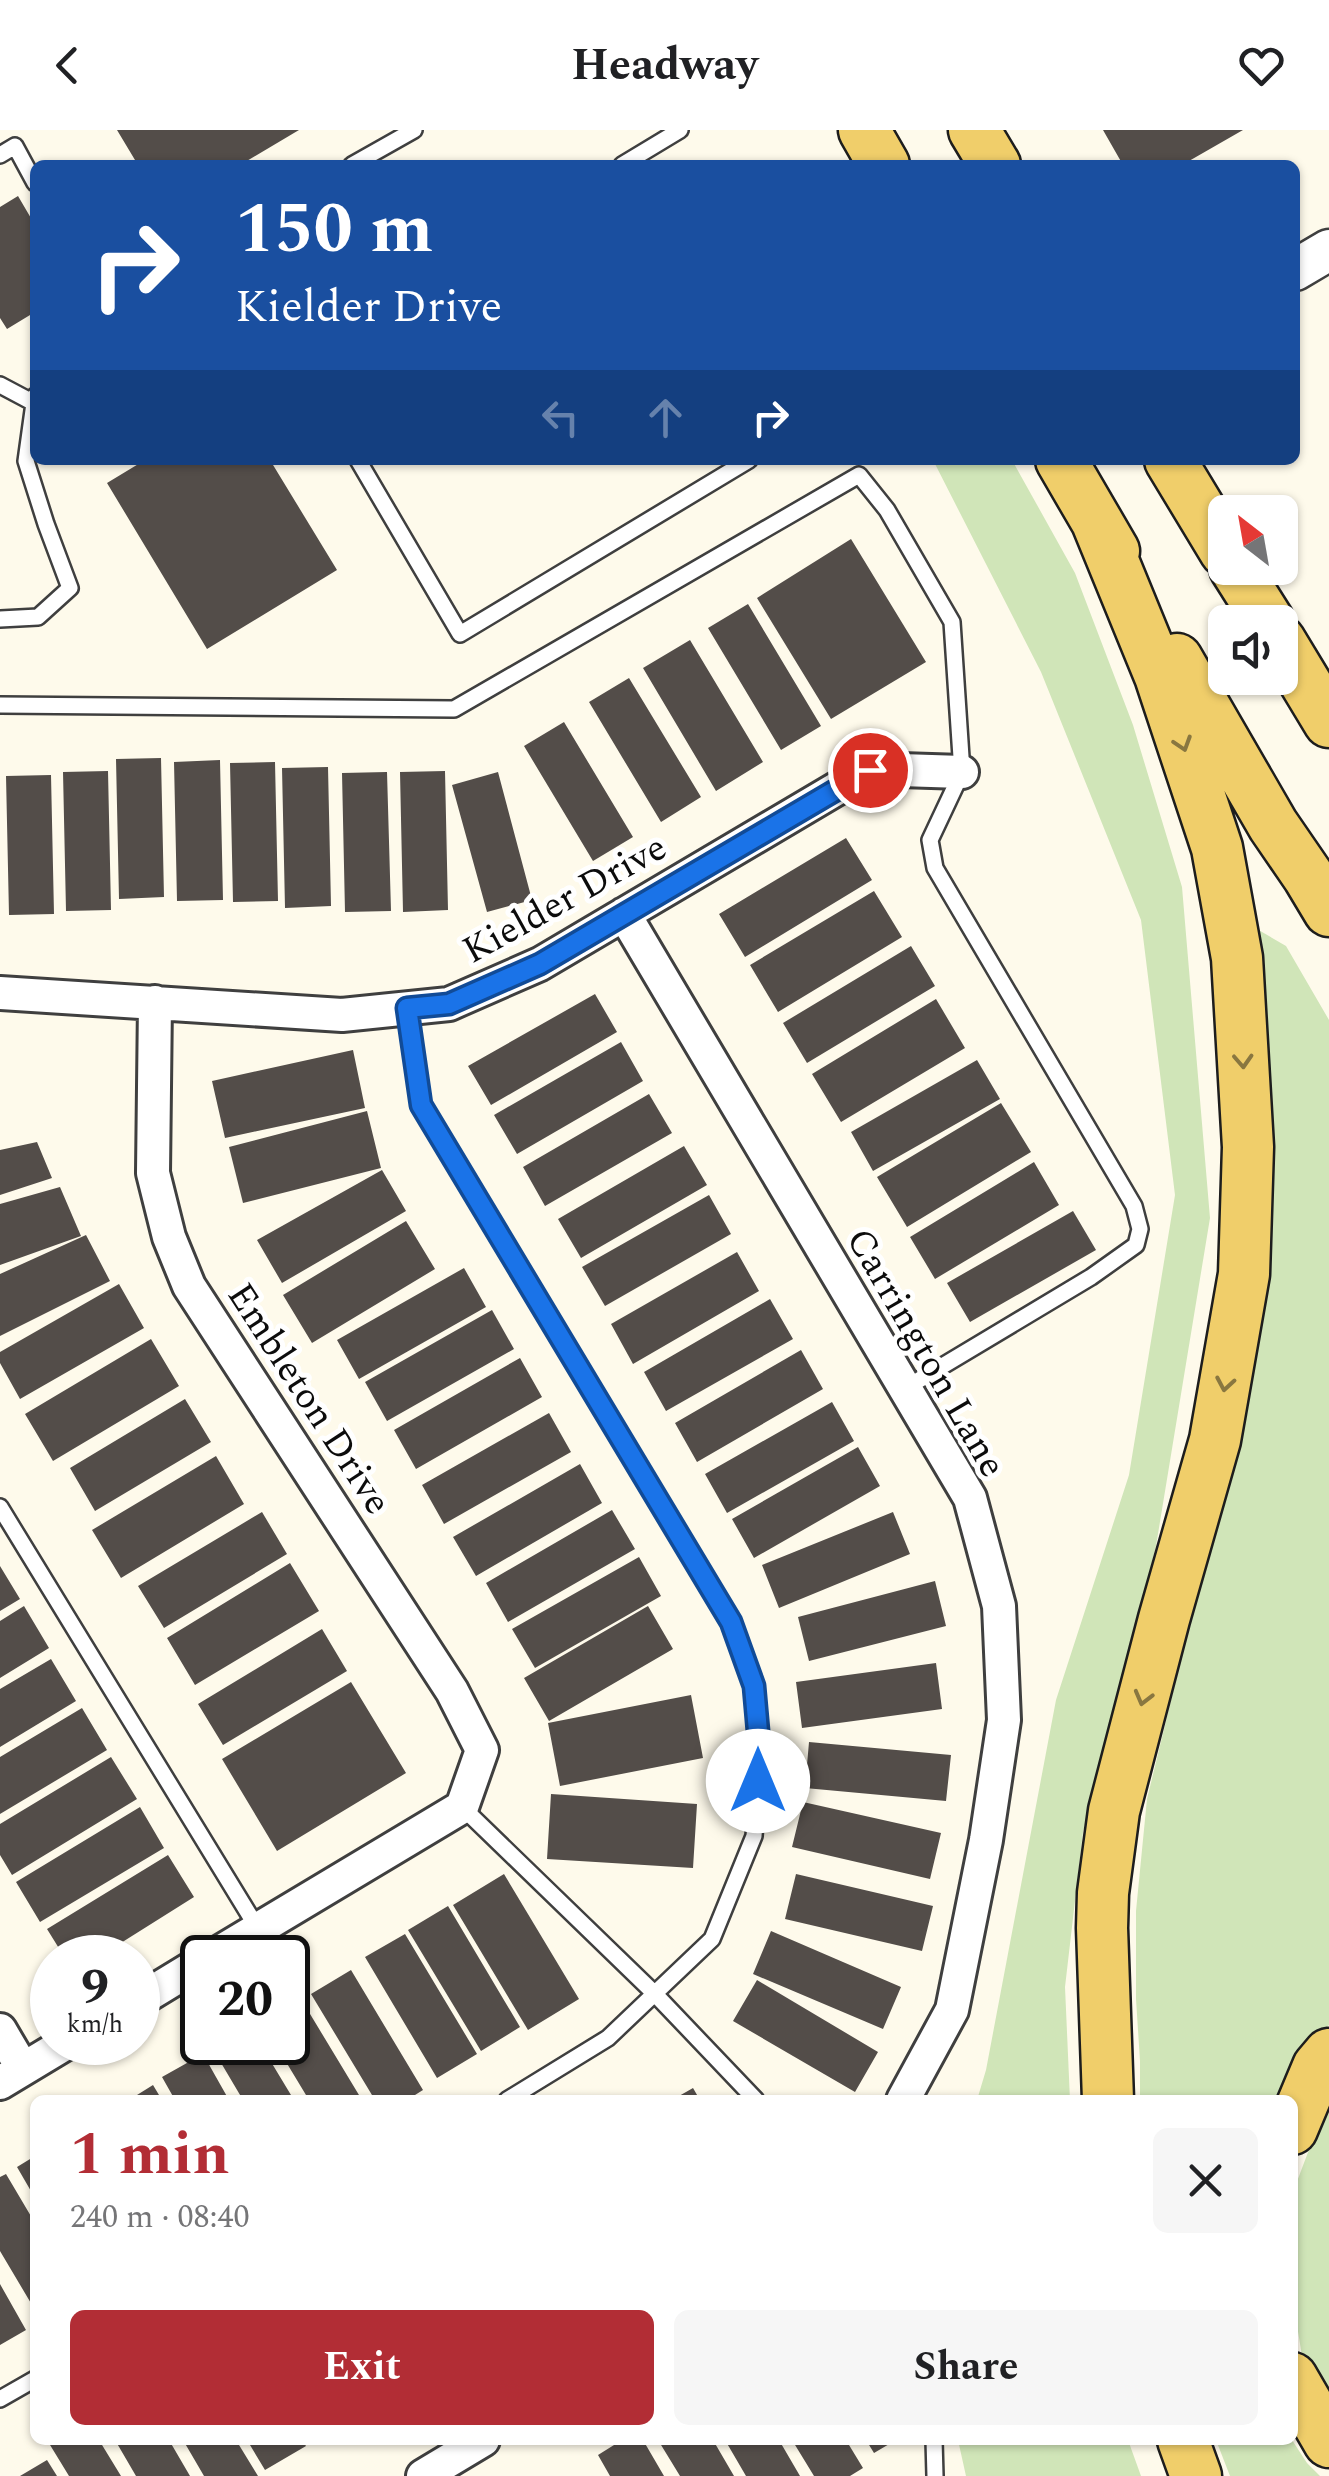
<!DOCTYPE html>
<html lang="en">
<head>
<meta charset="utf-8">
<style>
	body { margin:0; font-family:Spectral,serif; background:#f6f6f6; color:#202124; height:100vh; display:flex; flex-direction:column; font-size:38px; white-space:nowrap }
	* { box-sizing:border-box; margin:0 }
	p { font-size:32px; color:#757577 }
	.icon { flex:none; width:55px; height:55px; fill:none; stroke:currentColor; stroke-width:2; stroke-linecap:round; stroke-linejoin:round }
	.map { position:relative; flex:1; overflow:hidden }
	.sheet { position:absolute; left:30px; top:1965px; width:1268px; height:350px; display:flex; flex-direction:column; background:#fff; border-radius:15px; box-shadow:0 2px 8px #0004 }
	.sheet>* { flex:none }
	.top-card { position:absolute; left:30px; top:30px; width:1270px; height:305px; border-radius:15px; box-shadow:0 2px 8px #0004; background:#1a4fa0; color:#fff; overflow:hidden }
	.needle { width:65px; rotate:329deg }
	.tools { position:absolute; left:1208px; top:365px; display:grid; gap:20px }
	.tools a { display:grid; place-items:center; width:90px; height:90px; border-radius:15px; background:#fff; box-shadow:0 2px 8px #0004; font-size:50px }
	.speed { position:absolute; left:30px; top:1805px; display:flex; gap:20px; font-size:50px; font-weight:700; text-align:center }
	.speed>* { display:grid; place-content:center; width:130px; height:130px; border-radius:50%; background:#fff; box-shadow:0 2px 8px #0004; line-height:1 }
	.speed small { font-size:25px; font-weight:400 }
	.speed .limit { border:5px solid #111; border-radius:15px; background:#fff; color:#111 }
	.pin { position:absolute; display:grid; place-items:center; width:85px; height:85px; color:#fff; margin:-42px; border:5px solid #fff; border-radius:50%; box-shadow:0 2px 10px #0007 }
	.me { position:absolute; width:110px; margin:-55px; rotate:0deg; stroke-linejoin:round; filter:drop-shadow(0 0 8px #0008) }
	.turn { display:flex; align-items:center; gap:35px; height:210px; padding:0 40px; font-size:45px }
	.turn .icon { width:130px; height:130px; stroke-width:2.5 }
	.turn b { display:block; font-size:70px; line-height:85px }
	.lanes { display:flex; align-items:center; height:95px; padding:0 40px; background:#0003; justify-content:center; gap:50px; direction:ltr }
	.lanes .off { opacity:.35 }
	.round { display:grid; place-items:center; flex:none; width:105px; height:105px; border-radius:15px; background:#f6f6f6 }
	.headline { display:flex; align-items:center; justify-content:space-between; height:170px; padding:0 40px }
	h1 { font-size:60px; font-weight:700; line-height:75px; color:#b22d35 }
	.button { display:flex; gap:20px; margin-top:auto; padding:20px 40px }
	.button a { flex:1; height:115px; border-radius:15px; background:#b22d35; color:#fff; font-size:40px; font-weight:700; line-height:115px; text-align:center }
	.button a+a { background:#f6f6f6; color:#202124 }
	header { display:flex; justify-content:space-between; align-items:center; height:130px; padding:0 40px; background:#fff; font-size:45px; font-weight:700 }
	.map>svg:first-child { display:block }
</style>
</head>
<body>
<header><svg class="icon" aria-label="back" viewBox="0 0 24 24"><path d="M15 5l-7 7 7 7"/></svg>Headway<svg class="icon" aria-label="heart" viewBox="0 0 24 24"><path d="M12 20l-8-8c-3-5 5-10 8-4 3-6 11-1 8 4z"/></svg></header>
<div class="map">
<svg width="1329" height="2346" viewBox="0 0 1329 2346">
	<rect width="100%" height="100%" fill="#fefaeb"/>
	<path fill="#d0e5b8" d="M933,330H1012L1075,443L1133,595L1182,757L1210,1088L1156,1416L1083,1702L1065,1857L1070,1970H977L986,1940L1056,1570L1129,1345L1175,1065L1141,790L1041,542Z
		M1243,791L1286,816L1329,890V1895L1298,1926L1276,1970H1140V1931L1136,1869V1781L1147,1669L1185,1513L1230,1355L1247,1285L1262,1182Z
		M1329,1973V2280L1302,2226L1293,2171V2062L1324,1980Z
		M958,2310H1128L1141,2346H966Z
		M1216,2310H1292L1307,2333L1320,2346H1230Z"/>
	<path fill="#534d49" d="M117,0H299L240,35H138Z
		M1103,0H1243L1182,35H1123Z
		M18,66L35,95V182L7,199L0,188V77Z
		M145,330H270L337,440L207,519L107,353Z
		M851,409L926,532L831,589L757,468Z
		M748,474L821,596L781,620L708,498Z
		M690,510L763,632L716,661L643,538Z
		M629,548L701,667L661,692L589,572Z
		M564,592L633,707L593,731L524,616Z
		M161,628L164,767L119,769L116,629Z
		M220,630L223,770L177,771L174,632Z
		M275,632L278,771L233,772L230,633Z
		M328,637L331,776L285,778L282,638Z
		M108,641L111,780L66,781L63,642Z
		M445,641L448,780L403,782L400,642Z
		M387,642L391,781L345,782L342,643Z
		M498,642L532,770L487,782L452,655Z
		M51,645L54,784L9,785L6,646Z
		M846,708L872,750L745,827L719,784Z
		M874,761L902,807L778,882L750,835Z
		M911,816L935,856L807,933L783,893Z
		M595,864L617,902L491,975L468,936Z
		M936,869L965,918L841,992L812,944Z
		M621,912L643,951L517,1024L494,985Z
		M353,920L365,978L225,1008L212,951Z
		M977,930L1000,969L873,1041L851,1002Z
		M649,964L672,1003L545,1076L523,1037Z
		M1001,973L1031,1022L907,1097L877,1047Z
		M367,981L381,1038L243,1073L229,1017Z
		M37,1012L52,1048L0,1065V1020Z
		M684,1016L707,1055L581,1128L558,1089Z
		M1034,1032L1059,1075L935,1149L910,1107Z
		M382,1040L406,1081L282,1153L257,1110Z
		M60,1057L81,1106L0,1135V1074Z
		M709,1065L731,1104L605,1176L582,1137Z
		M1073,1081L1096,1120L970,1192L947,1153Z
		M406,1091L435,1139L312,1213L283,1165Z
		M86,1105L110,1151L0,1206V1144Z
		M737,1122L759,1161L633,1234L611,1194Z
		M464,1138L486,1177L359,1249L337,1210Z
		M119,1154L144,1198L20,1269L0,1233V1222Z
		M770,1169L793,1209L666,1281L644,1242Z
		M492,1180L514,1219L387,1291L365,1252Z
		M151,1209L179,1256L53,1331L25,1284Z
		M801,1220L823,1259L697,1332L675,1293Z
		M520,1228L542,1267L416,1339L394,1300Z
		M185,1269L211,1312L95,1381L70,1338Z
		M832,1272L854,1311L727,1383L705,1344Z
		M549,1283L571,1322L444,1394L422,1355Z
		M858,1317L880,1356L754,1428L732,1389Z
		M216,1326L244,1374L121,1448L92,1400Z
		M580,1334L602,1373L476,1446L453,1407Z
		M612,1380L635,1419L508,1492L486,1453Z
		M262,1382L287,1424L164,1498L138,1456Z
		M893,1382L910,1424L779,1478L762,1435Z
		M639,1427L661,1466L535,1538L512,1499Z
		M290,1433L319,1481L195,1555L167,1508Z
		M0,1436L20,1469L0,1481Z
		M935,1451L946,1496L809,1531L798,1487Z
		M24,1476L49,1518L0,1548V1491Z
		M648,1476L673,1519L549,1591L524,1548Z
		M322,1499L347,1541L223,1615L198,1574Z
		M51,1529L76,1571L0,1617V1559Z
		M936,1533L942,1579L802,1598L796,1552Z
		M351,1552L406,1643L277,1721L222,1629Z
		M691,1565L703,1628L560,1656L548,1593Z
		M82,1578L107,1620L0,1684V1627Z
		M809,1612L951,1625L946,1671L805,1658Z
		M111,1627L137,1669L12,1745L0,1725V1694Z
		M551,1664L697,1674L693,1738L547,1729Z
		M803,1672L941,1703L930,1749L792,1717Z
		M140,1677L164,1718L40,1792L16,1752Z
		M168,1725L194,1767L97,1828H65L47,1799Z
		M504,1744L579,1869L528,1900L453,1775Z
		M796,1744L933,1776L922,1821L785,1789Z
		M448,1776L520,1897L481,1921L408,1800Z
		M771,1801L901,1857L883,1899L753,1844Z
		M405,1804L477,1924L437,1948L365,1827Z
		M351,1840L423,1960L407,1970H375L311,1864Z
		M757,1850L878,1922L855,1962L733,1891Z
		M301,1869L362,1970H309L274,1912H288V1878Z
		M227,1912H259L294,1970H243L214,1921Z
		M203,1924L229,1970H175L162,1947Z
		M153,1955L162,1970H129Z
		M693,1958L700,1970H672Z
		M35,2026V2068L17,2037Z
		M6,2044L35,2093V2180L0,2121V2047Z
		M0,2154L26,2200L0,2215Z
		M47,2310H99L121,2346H69Z
		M115,2310H169L190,2346H136Z
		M183,2310H236L258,2346H204Z
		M247,2310H302L306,2316L265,2340Z
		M622,2310H643L664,2346H610L598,2325Z
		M658,2310H713L734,2346H680Z
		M725,2310H779L800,2346H746Z
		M792,2310H846L863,2338L850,2346H814Z
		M866,2310H896L874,2323Z
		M47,2330L57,2346H20Z"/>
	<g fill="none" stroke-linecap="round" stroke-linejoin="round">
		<defs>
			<path id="service" d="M0,25L15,16L35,53
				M352,35L414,0
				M622,35L680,0
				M0,255L34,273
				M358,330L460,504L749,330
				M0,489L38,487L70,458L46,394L26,331L35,266
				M0,575L454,579L859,345L887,380L952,492L962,642L930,710L935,738L1134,1076L1140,1099L1136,1115L1091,1147L904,1259
				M407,878L421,975L731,1492L754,1556L760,1624L754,1706L712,1809L608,1908L507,1970
				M0,1377L258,1799
				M462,1677L654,1863L756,1970
				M0,2269L35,2249
				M934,2310L935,2346"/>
			<path id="minor" d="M624,784L970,1368L999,1476L1004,1590L986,1710L952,1880L903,1970
				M0,863L342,885L449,874L540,834L870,639L962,642
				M155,872L153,1043L169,1107L189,1156L452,1561L482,1620L462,1677L210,1828
				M138,1871L202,1832
				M0,1900L23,1939
				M0,1953L68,1912
				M423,2346L483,2310"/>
			<path id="tertiary" d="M1295,140L1329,120"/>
			<path id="primary" d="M864,0L884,35
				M974,0L995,35
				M1061,330L1114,421
				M1170,330L1225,421
				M1097,392L1160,546L1217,718L1237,828L1248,1017L1244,1144L1215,1310L1164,1489L1114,1681L1103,1763L1102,1798L1108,1970
				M1235,438L1269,492
				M1280,511L1329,592
				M1177,529L1273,695L1308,746L1329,781
				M1292,1999L1318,1937L1329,1924
				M1292,2248L1329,2312
				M1183,2310L1196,2346"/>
		</defs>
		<use href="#service" stroke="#3f3f3f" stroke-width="20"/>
		<use href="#minor" stroke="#3f3f3f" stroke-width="38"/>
		<use href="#tertiary" stroke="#3f3f3f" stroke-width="45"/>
		<use href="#primary" stroke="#1d1d1d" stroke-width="55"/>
		<use href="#service" stroke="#fff" stroke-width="15"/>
		<use href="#minor" stroke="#fff" stroke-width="32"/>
		<use href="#tertiary" stroke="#fff" stroke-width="40"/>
		<use href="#primary" stroke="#f0ce6a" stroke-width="50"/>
	</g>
	<defs><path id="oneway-chevron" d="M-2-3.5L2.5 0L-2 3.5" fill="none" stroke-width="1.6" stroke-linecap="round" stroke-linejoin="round" transform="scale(2.5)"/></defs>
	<g stroke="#897740">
		<use href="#oneway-chevron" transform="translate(1183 614) rotate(72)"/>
		<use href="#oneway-chevron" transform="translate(1243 931) rotate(87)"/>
		<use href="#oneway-chevron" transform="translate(1225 1254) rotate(100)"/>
		<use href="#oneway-chevron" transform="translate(1143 1568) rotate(105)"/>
	</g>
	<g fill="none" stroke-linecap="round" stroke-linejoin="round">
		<defs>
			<path id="route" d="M758,1651L760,1624L754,1556L731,1492L421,975L407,878L449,874L540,834L870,640"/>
		</defs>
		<use href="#route" stroke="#114b97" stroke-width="25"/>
		<use href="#route" stroke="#1a73e8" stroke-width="18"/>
	</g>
	<g text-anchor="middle" stroke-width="10" stroke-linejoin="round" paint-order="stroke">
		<g font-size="38" fill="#0c0c0c" stroke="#fff">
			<text transform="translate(564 768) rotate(-29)" y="13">Kielder Drive</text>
			<text transform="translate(927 1222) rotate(60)" y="13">Carrington Lane</text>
			<text transform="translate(310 1268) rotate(57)" y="13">Embleton Drive</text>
		</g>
	</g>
</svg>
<div class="tools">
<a><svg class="needle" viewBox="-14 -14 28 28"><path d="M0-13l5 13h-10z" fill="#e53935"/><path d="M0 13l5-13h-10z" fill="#757577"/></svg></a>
<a><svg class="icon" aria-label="sound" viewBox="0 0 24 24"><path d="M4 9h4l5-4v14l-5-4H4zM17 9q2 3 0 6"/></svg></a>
</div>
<div class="speed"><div>9<small>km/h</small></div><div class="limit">20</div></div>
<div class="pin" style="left:870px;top:640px;background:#d93025"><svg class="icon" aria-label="arrive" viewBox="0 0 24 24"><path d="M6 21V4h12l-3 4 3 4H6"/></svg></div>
<svg class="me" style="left:758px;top:1651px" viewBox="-20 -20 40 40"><circle r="19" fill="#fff"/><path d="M0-13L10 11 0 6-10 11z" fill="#1a73e8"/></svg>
<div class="top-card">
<div class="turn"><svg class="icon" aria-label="right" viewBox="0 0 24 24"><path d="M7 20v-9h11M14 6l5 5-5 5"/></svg><div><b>150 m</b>Kielder Drive</div></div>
<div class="lanes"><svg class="icon off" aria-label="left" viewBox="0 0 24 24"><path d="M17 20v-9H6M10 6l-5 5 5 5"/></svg><svg class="icon off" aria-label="ahead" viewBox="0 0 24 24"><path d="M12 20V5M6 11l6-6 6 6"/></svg><svg class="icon" aria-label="right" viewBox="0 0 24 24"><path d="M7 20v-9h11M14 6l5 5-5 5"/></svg></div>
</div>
<section class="sheet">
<div class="headline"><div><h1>1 min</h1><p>240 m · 08:40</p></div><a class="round"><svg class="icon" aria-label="close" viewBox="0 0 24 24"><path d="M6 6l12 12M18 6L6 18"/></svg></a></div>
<div class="button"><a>Exit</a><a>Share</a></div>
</section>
</div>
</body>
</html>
